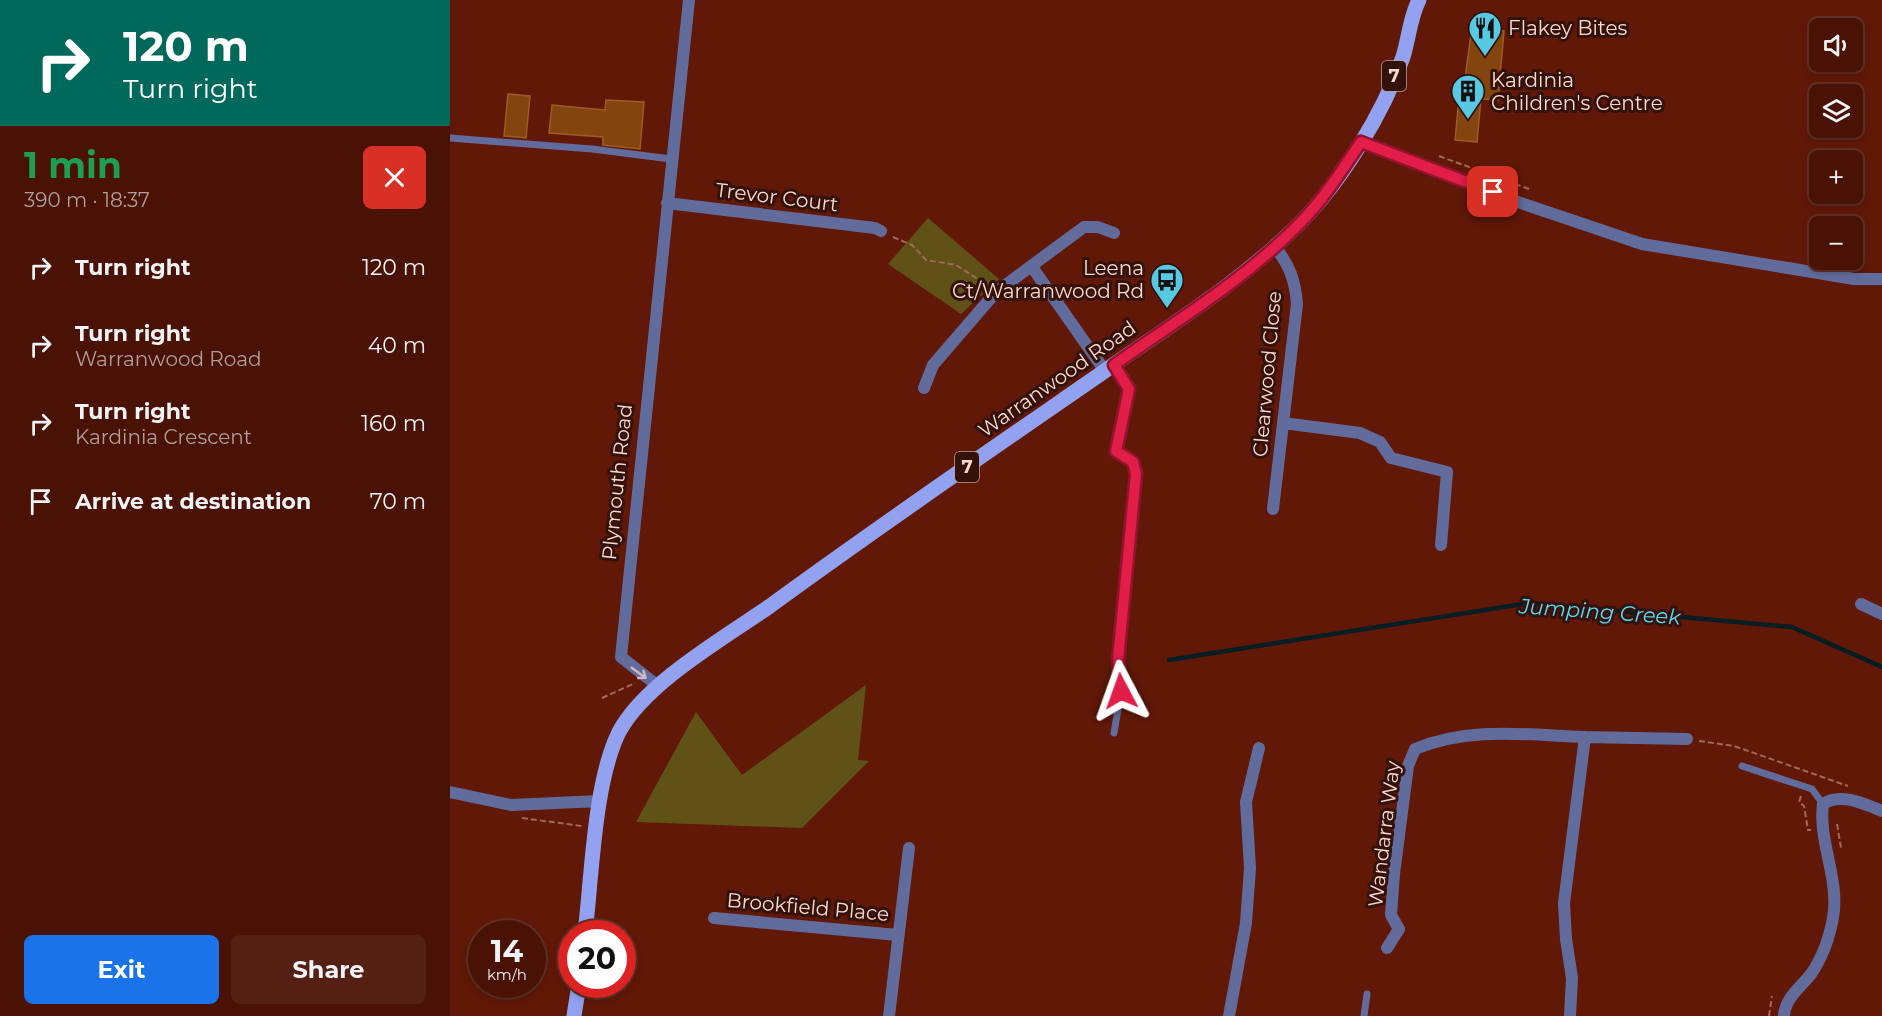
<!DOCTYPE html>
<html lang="en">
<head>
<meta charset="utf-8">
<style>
	body { margin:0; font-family:Montserrat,sans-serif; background:#532013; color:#f1f3f6; height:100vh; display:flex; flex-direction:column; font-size:22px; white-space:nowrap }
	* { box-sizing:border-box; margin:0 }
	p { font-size:20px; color:#b19e9a }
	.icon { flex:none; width:33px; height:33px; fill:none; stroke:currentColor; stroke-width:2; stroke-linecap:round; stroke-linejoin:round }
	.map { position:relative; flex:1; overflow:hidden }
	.details { display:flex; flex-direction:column; background:#491205; width:450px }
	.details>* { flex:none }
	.hud { background:#00695c; color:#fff; overflow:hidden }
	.buttons { position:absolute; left:1359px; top:18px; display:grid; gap:12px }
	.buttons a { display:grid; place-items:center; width:54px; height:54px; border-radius:9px; background:#491205; box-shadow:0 3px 9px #0003,0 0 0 2px #613227; font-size:30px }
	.speed { position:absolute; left:18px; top:920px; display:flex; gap:12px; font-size:30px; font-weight:700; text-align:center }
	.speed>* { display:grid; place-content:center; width:78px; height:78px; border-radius:50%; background:#491205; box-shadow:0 3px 9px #0003,0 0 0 2px #613227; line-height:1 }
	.speed small { font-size:15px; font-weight:400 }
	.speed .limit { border:9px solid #d22; background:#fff; color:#111 }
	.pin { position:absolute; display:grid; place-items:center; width:51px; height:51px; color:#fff; margin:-26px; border-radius:12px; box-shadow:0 3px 9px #0006 }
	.me { position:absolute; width:66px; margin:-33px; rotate:356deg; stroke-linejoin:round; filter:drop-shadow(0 0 4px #0008) }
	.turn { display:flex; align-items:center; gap:21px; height:126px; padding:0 24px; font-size:27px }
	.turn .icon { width:78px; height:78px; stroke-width:2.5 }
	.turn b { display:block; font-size:42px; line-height:51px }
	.round { display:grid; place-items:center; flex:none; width:63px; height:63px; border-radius:9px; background:#532013 }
	.overview { display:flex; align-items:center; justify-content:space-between; height:102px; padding:0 24px }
	h1 { font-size:36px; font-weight:700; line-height:45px; color:#1e9e55 }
	.action { display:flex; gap:12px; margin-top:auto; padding:12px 24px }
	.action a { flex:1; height:69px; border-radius:9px; background:#1a73e8; color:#fff; font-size:24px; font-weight:700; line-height:69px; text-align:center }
	.action a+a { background:#532013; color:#f1f3f6 }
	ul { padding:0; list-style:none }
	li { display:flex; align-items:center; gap:18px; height:78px; padding:0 24px }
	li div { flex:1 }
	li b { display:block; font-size:22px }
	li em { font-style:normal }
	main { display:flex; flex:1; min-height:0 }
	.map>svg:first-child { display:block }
</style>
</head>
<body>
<main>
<section class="details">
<div class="hud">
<div class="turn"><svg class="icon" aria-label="right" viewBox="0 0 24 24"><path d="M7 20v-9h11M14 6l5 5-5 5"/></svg><div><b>120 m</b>Turn right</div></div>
</div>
<div class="overview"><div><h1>1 min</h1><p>390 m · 18:37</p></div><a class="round" style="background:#d93025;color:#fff"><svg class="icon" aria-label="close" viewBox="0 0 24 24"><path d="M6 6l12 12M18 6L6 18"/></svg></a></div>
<ul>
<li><svg class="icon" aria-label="right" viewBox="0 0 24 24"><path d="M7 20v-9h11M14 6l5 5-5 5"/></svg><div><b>Turn right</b></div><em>120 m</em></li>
<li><svg class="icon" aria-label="right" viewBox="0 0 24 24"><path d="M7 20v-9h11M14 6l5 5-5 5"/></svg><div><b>Turn right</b><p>Warranwood Road</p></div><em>40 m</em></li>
<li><svg class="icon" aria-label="right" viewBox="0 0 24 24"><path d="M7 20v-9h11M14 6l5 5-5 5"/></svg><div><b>Turn right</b><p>Kardinia Crescent</p></div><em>160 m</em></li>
<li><svg class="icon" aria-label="arrive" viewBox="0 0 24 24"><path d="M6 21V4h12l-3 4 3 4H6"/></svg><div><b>Arrive at destination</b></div><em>70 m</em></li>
</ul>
<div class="action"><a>Exit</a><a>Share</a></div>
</section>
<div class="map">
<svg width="1432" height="1016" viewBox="0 0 1432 1016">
	<rect width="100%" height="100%" fill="#611807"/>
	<path fill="#605217" d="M478,218L549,279L511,314L438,264Z
		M416,685L408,760L419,761L352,828L186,822L246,712L292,775Z"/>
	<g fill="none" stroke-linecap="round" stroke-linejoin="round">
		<path stroke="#041e24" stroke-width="4.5" d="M719,660L1079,603L1342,627L1432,667"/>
	</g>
	<path fill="#84440d" stroke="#9d5b2a" stroke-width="1.5" d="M1022,27L1054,31L1048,100L1031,99L1027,142L1005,140L1011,77L1015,78Z
		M58,94L80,96L76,138L54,136Z
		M156,100L194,102L190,149L153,145V137L99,133L102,105L155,110Z"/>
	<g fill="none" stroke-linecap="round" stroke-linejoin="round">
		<path stroke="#a2685a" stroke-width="2" stroke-dasharray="6 3" stroke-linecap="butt" d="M989,156L1079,189
			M443,237L462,245L476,260L506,265L537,285
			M152,698L185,683
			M1249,741L1284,746L1398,786
			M1351,796L1349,802L1354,806L1358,830H1361
			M72,818L132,826
			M1387,824L1391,848
			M1319,1016L1322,996"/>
		<path stroke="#626c9c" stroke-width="7" d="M0,138L142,149L221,159
			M664,365L679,389L666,451L683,462L686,474L668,660L671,691L664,733
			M1292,766L1362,789L1373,804
			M914,1016L917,994"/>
		<path stroke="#626c9c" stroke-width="12" d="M911,142L1065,201L1192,244L1404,279H1432
			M217,203L425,228L431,231
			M582,267L655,371
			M474,388L483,365L546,292L634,227H648L664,233
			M833,423L910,433L930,442L941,458L997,472L991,545
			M823,509L847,304C845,280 840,266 825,247
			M1411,604L1432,614
			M208,686L171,657L239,0
			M1135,737L1237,739
			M0,792L61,805L150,801
			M264,918L448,935
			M937,948L949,929L941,915L944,874L958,766L965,749C1019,726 1077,735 1135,737L1114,903L1116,939L1122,978L1120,1016
			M439,1016L459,848
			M779,1016L796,923L800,868L796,802L809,748
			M1334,1016C1335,998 1351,987 1361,974C1373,957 1379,939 1383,918C1390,879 1368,842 1373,804C1390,792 1415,804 1432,811"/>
		<path stroke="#92a2f1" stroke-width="15" d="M135,933C142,876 144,782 169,732C195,683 274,638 320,606C428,527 539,451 649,375C717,327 790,283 849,224C891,182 933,114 953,57C959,38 960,17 969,0
			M124,1016L129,984"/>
	</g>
	<defs><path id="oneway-shaft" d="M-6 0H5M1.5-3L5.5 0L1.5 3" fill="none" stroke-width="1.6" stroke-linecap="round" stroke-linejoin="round" transform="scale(1.5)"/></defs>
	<use stroke="#ceb8c0" href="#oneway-shaft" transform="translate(189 673) rotate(36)"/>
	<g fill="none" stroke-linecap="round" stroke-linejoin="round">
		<defs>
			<path id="route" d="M671,691L668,660L686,474L683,462L666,451L679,389L664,365C727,320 796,279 850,223C874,199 892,170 911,142L1043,192"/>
		</defs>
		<use href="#route" stroke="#92132f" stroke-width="15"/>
		<use href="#route" stroke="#e11d48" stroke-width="10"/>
	</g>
	<defs>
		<symbol id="restaurant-pin" viewBox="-11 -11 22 30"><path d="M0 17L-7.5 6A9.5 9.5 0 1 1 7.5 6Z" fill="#57c9e2" stroke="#32120b"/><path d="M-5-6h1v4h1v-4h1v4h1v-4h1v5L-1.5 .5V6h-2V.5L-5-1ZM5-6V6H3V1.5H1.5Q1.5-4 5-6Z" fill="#111"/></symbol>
		<symbol id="building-pin" viewBox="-11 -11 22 30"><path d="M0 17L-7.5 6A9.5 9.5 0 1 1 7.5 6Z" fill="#57c9e2" stroke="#32120b"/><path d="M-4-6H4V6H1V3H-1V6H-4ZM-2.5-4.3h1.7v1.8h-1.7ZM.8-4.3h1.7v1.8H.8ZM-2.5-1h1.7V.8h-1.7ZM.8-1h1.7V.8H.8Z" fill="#111"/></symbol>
		<symbol id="bus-pin" viewBox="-11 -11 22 30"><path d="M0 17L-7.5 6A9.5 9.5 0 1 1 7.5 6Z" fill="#57c9e2" stroke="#32120b"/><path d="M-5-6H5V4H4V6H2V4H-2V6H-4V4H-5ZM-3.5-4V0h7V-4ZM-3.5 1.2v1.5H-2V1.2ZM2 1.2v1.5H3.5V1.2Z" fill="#111"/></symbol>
	</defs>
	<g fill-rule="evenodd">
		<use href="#restaurant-pin" x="1016" y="9" width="38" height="52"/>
		<use href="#building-pin" x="999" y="72" width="38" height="52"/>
		<use href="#bus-pin" x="698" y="261" width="38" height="52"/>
	</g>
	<g text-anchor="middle" stroke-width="6" stroke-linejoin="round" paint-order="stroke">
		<g fill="#32120b" stroke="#c09d94" stroke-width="1.5">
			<rect x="932" y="61" width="24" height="30" rx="4.5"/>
			<rect x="505" y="452" width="24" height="30" rx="4.5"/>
		</g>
		<g font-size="18" font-weight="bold" fill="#fdd8cf">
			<text x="944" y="82">7</text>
			<text x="517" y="473">7</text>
		</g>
		<g font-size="20" fill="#fdd8cf" stroke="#32120b" text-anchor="start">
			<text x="1058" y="35">Flakey Bites</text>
			<text x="1041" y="87">Kardinia<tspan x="1041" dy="23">Children's Centre</tspan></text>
			<text x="694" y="275" text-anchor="end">Leena<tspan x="694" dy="23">Ct/Warranwood Rd</tspan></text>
		</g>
		<g font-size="20" fill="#fdd8cf" stroke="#32120b">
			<text transform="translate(327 197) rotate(7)" y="7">Trevor Court</text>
			<text transform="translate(817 374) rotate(-85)" y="7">Clearwood Close</text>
			<text transform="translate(607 379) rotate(-35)" y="7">Warranwood Road</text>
			<text transform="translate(167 482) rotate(-84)" y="7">Plymouth Road</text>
			<text transform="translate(934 834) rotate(-83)" y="7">Wandarra Way</text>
			<text transform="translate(358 907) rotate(5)" y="7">Brookfield Place</text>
		</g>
		<g font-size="21" font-style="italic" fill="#57dbf7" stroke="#32120b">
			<text transform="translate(1150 612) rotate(4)" y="7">Jumping Creek</text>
		</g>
	</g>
</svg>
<div class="buttons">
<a><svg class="icon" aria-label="sound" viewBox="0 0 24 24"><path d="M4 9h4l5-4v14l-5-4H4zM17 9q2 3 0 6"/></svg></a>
<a><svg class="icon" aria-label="layers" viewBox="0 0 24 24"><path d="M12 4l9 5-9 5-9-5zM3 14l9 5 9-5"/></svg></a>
<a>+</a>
<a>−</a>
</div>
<div class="speed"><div>14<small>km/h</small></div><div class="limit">20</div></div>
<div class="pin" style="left:1043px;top:192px;background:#d93025"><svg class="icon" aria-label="arrive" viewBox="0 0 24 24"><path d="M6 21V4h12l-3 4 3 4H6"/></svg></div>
<svg class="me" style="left:671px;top:691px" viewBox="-20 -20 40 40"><path d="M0-17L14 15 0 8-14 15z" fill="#e11d48" stroke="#fff" stroke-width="4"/></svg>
</div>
</main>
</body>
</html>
